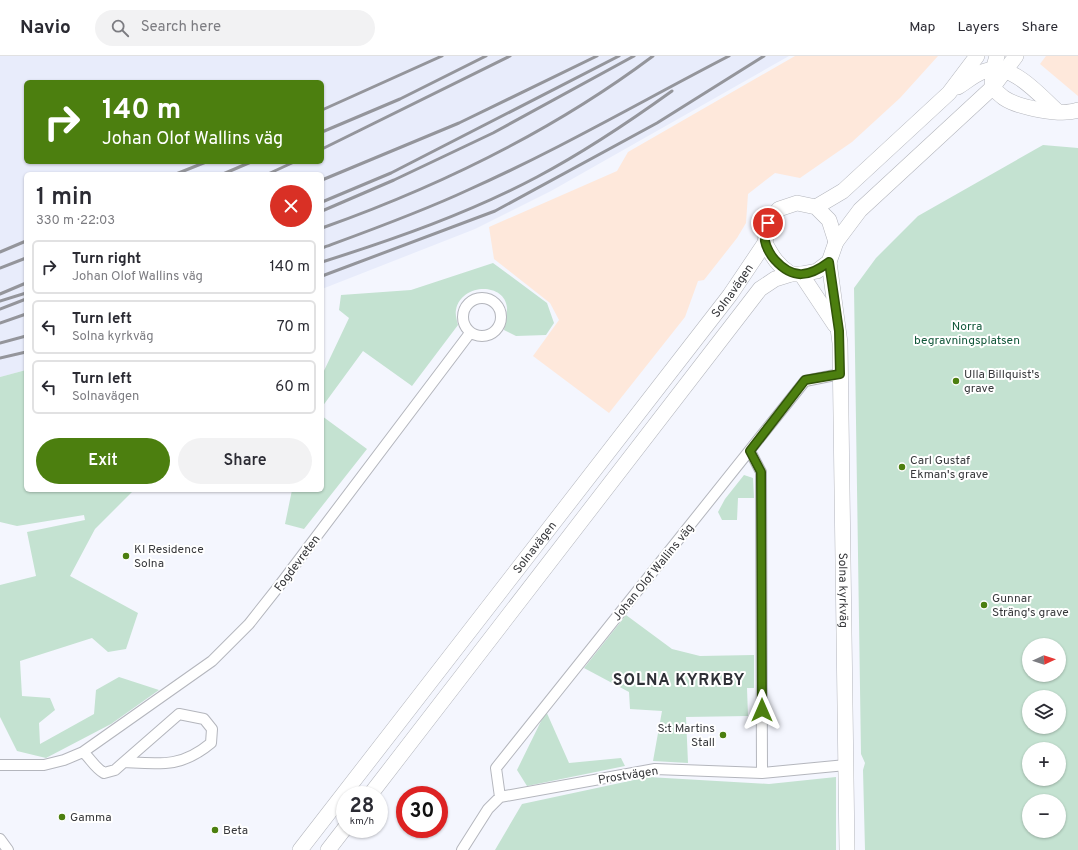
<!DOCTYPE html>
<html lang="en">
<head>
<meta charset="utf-8">
<style>
	body { margin:0; font-family:Overpass,sans-serif; background:#f2f2f3; color:#2b2b33; height:100vh; display:flex; flex-direction:column; font-size:15px; white-space:nowrap }
	* { box-sizing:border-box; margin:0 }
	p { font-size:13px; color:#7c7c81 }
	.icon { flex:none; width:22px; height:22px; fill:none; stroke:currentColor; stroke-width:2; stroke-linecap:round; stroke-linejoin:round }
	.map { position:relative; flex:1; overflow:hidden }
	.panel { position:absolute; left:24px; top:116px; width:300px; height:320px; display:flex; flex-direction:column; background:#fff; border-radius:6px; box-shadow:0 1px 3px #0004 }
	.panel>* { flex:none }
	.guide { position:absolute; left:24px; top:24px; width:300px; height:84px; border-radius:6px; box-shadow:0 1px 3px #0004; background:#4c7f0f; color:#fff; overflow:hidden }
	.needle { width:26px; rotate:87deg }
	.buttons { position:absolute; left:1022px; top:582px; display:grid; gap:8px }
	.buttons a { display:grid; place-items:center; width:44px; height:44px; border-radius:50%; background:#fff; box-shadow:0 1px 3px #0004; font-size:20px }
	.speed { position:absolute; left:336px; top:730px; display:flex; gap:8px; font-size:20px; font-weight:700; text-align:center }
	.speed>* { display:grid; place-content:center; width:52px; height:52px; border-radius:50%; background:#fff; box-shadow:0 1px 3px #0004; line-height:1 }
	.speed small { font-size:10px; font-weight:400 }
	.speed .limit { border:6px solid #d22; background:#fff; color:#111 }
	.pin { position:absolute; display:grid; place-items:center; width:34px; height:34px; color:#fff; margin:-17px; border:2px solid #fff; border-radius:50%; box-shadow:0 1px 4px #0007 }
	.me { position:absolute; width:44px; margin:-22px; rotate:0deg; stroke-linejoin:round; filter:drop-shadow(0 0 3px #0008) }
	.turn { display:flex; align-items:center; gap:14px; height:84px; padding:0 12px; font-size:18px }
	.turn .icon { width:52px; height:52px; stroke-width:2.5 }
	.turn b { display:block; font-size:28px; line-height:34px }
	.round { display:grid; place-items:center; flex:none; width:42px; height:42px; border-radius:21px; background:#f2f2f3 }
	.head { display:flex; align-items:center; justify-content:space-between; height:68px; padding:0 12px }
	h1 { font-size:24px; font-weight:600; line-height:30px }
	.action { display:flex; gap:8px; margin-top:auto; padding:8px 12px }
	.action a { flex:1; height:46px; border-radius:24px; background:#4c7f0f; color:#fff; font-size:16px; font-weight:600; line-height:46px; text-align:center }
	.action a+a { background:#f2f2f3; color:#2b2b33 }
	ul { padding:0; list-style:none }
	li { display:flex; align-items:center; gap:12px; height:54px; margin:0 8px 6px; padding:0 4px; border:2px solid #e1e1e2; border-radius:6px }
	li div { flex:1 }
	li b { display:block; font-size:15px }
	li em { font-style:normal }
	header { display:flex; align-items:center; gap:24px; box-sizing:border-box; height:56px; padding:0 20px; background:#fff; border-bottom:1px solid #e1e1e2 }
	header strong { font-size:19px }
	nav { display:flex; gap:22px; margin-inline-start:auto; font-size:14px }
	.search { width:280px; height:36px; background:#f2f2f3; display:flex; align-items:center; gap:10px; box-sizing:border-box; padding:0 14px; border-radius:22px; color:#7c7c81; font-size:15px }
	.map>svg:first-child { display:block }
</style>
</head>
<body>
<header>
<strong>Navio</strong>
<div class="search"><svg class="icon" aria-label="search" viewBox="0 0 24 24"><circle cx="10" cy="10" r="6"/><path d="M15 15l6 6"/></svg>Search here</div>
<nav><a>Map</a><a>Layers</a><a>Share</a></nav>
</header>
<div class="map">
<svg width="1078" height="794" viewBox="0 0 1078 794">
	<rect width="100%" height="100%" fill="#f4f6fe"/>
	<path fill="#e8ecfb" fill-rule="evenodd" d="M0,0H789L551,135L475,173L322,233V118H26V314L0,321ZM26,26H322V106H26Z"/>
	<path fill="#fee8db" d="M795,0H938L900,42L852,86L800,122L775,117L748,138L746,167L737,182L704,224L698,225L685,261L609,357L533,300L559,264L550,247L494,203L489,171L617,115L628,96Z
		M1046,0H1078V40L1040,8Z"/>
	<path fill="#c4e2d1" fill-rule="evenodd" d="M1043,89L1078,92V794H865L863,714L865,707L861,698L854,232L876,202L918,160ZM1029,589H1059V619H1029ZM1029,641H1059V671H1029ZM1029,693H1059V723H1029ZM1029,745H1059V775H1029Z
		M493,207L547,247L554,267L546,279L516,280L504,274C505,267 507,259 507,252C505,226 461,227 456,254C455,258 457,265 458,269L412,330L363,295L322,351V319L349,262L339,254L341,239L411,234Z
		M26,314V434H134L95,473L70,520L138,557L126,593L108,596L92,582L20,605L22,640L50,642L55,654L39,667L40,688L94,658L96,634L119,621L159,634L111,668L46,702L17,695L0,661V529L36,520L27,476L85,464L84,459L17,470L0,466V321Z
		M322,360L367,393L304,473L285,468L292,434H322Z
		M744,419L753,422L754,442H738L737,464H722L718,456L725,443Z
		M626,559L672,593L700,600L754,599V632H747L748,660L686,661L688,707L653,705L662,655L630,653L629,636L584,612Z
		M546,655L569,707L621,702L625,710L527,730L517,714Z
		M648,721L769,728L836,721V794H495L522,748Z"/>
	<g fill="none" stroke-linecap="round" stroke-linejoin="round">
		<defs>
			<path id="street" d="M463 261a19 19 0 1 1 38 0a19 19 0 1 1-38 0Z
				M750,395L761,416L762,717
				M83,696C91,703 94,711 104,717L115,714L124,706C160,708 181,712 211,687L212,673L204,663L179,658L124,706
				M0,709H44L64,704L83,696L212,605L249,568L279,530L470,277
				M500,741L496,712L805,325L840,318
				M0,783L8,794
				M462,794L488,753L500,741L655,713L762,717L846,709"/>
			<g id="secondary">
				<path d="M997,0L993,14L992,32C996,35 1000,39 1004,42C1019,52 1062,60 1078,54"/>
				<path d="M958,31C966,26 974,19 982,16C1011,4 1038,38 1057,55"/>
				<path d="M816,151L843,135L949,37L977,0"/>
				<path d="M765,187C772,200 778,210 791,218"/>
				<path id="s1" d="M829,206L840,287L847,794"/>
				<path d="M801,218L835,269"/>
				<path d="M370,739L760,233L775,223L791,218H801L817,215L829,206L836,186L860,154L992,32L1016,0"/>
				<path id="s2" d="M300,794L730,239L765,187L768,167L779,153L797,147L816,151L829,164L836,186"/>
				<path d="M328,794L345,772"/>
			</g>
		</defs>
		<use href="#street" stroke="#b4b6bd" stroke-width="12"/>
		<use href="#secondary" stroke="#b4b6bd" stroke-width="16"/>
		<use href="#street" stroke="#fff" stroke-width="10"/>
		<use href="#secondary" stroke="#fff" stroke-width="15"/>
		<path stroke="#94959b" stroke-width="3" d="M322,54L442,0
			M322,76L400,43L486,0
			M322,93L510,0
			M176,118L206,106
			M223,118L251,106
			M268,118L294,106
			M322,124L459,67L597,0
			M322,146L391,117L619,0
			M322,155L394,124L493,77L634,0
			M322,172C440,130 553,75 653,0
			M322,192C371,174 421,156 468,134C558,94 642,45 729,0
			M0,196L26,185
			M322,206C395,183 469,157 537,121C584,96 629,66 672,35
			M0,212L26,202
			M322,220L495,155L657,67L764,0
			M0,238L26,227
			M0,245L26,237
			M0,253L26,243
			M0,267L26,258
			M0,287L26,280
			M0,302L26,296"/>
	</g>
	<g fill="none" stroke-linecap="round" stroke-linejoin="round">
		<defs>
			<path id="route" d="M762,654L761,416L750,395L805,324L840,318L839,275L829,206C809,221 793,224 775,204C771,200 766,191 765,185C765,179 767,173 768,167"/>
		</defs>
		<use href="#route" stroke="#31530a" stroke-width="10"/>
		<use href="#route" stroke="#4c7f0f" stroke-width="7"/>
	</g>
	<g fill="#4c7f0f" stroke="#fff" stroke-width="1.5">
		<circle cx="956" cy="325" r="4"/>
		<circle cx="902" cy="411" r="4"/>
		<circle cx="126" cy="500" r="4"/>
		<circle cx="984" cy="549" r="4"/>
		<circle cx="723" cy="679" r="4"/>
		<circle cx="62" cy="761" r="4"/>
		<circle cx="215" cy="774" r="4"/>
	</g>
	<g text-anchor="middle" stroke-width="4" stroke-linejoin="round" paint-order="stroke">
		<g font-size="12" fill="#38393c" stroke="#fff">
			<text dy="4" stroke="none"><textPath href="#s2" startOffset="707">Solnavägen</textPath></text>
			<text dy="4" stroke="none"><textPath href="#s2" startOffset="383">Solnavägen</textPath></text>
			<text transform="translate(297 507) rotate(-53)" y="4">Fogdevreten</text>
			<text transform="translate(653 516) rotate(-51)" y="4">Johan Olof Wallins väg</text>
			<text dy="4" stroke="none"><textPath href="#s1" startOffset="329">Solna kyrkväg</textPath></text>
			<text transform="translate(628 719) rotate(-9)" y="4">Prostvägen</text>
		</g>
		<g font-size="12" fill="#13583b" stroke="#fff">
			<text x="967" y="274">Norra<tspan x="967" dy="14">begravningsplatsen</tspan></text>
		</g>
		<g font-size="12" fill="#38393c" stroke="#fff" text-anchor="start">
			<text x="964" y="322">Ulla Billquist's<tspan x="964" dy="14">grave</tspan></text>
			<text x="910" y="408">Carl Gustaf<tspan x="910" dy="14">Ekman's grave</tspan></text>
			<text x="134" y="497">KI Residence<tspan x="134" dy="14">Solna</tspan></text>
			<text x="992" y="546">Gunnar<tspan x="992" dy="14">Sträng's grave</tspan></text>
			<text x="715" y="676" text-anchor="end">S:t Martins<tspan x="715" dy="14">Stall</tspan></text>
			<text x="70" y="765">Gamma</text>
			<text x="223" y="778">Beta</text>
		</g>
		<g font-size="16" font-weight="bold" letter-spacing="1" fill="#2e3036" stroke="#fff">
			<text x="679" y="629">SOLNA KYRKBY</text>
		</g>
	</g>
</svg>
<div class="buttons">
<a><svg class="needle" viewBox="-14 -14 28 28"><path d="M0-13l5 13h-10z" fill="#e53935"/><path d="M0 13l5-13h-10z" fill="#7c7c81"/></svg></a>
<a><svg class="icon" aria-label="layers" viewBox="0 0 24 24"><path d="M12 4l9 5-9 5-9-5zM3 14l9 5 9-5"/></svg></a>
<a>+</a>
<a>−</a>
</div>
<div class="speed"><div>28<small>km/h</small></div><div class="limit">30</div></div>
<div class="pin" style="left:768px;top:167px;background:#d93025"><svg class="icon" aria-label="arrive" viewBox="0 0 24 24"><path d="M6 21V4h12l-3 4 3 4H6"/></svg></div>
<svg class="me" style="left:762px;top:654px" viewBox="-20 -20 40 40"><path d="M0-17L14 15 0 8-14 15z" fill="#4c7f0f" stroke="#fff" stroke-width="4"/></svg>
<div class="guide">
<div class="turn"><svg class="icon" aria-label="right" viewBox="0 0 24 24"><path d="M7 20v-9h11M14 6l5 5-5 5"/></svg><div><b>140 m</b>Johan Olof Wallins väg</div></div>
</div>
<section class="panel">
<div class="head"><div><h1>1 min</h1><p>330 m · 22:03</p></div><a class="round" style="background:#d93025;color:#fff"><svg class="icon" aria-label="close" viewBox="0 0 24 24"><path d="M6 6l12 12M18 6L6 18"/></svg></a></div>
<ul>
<li><svg class="icon" aria-label="right" viewBox="0 0 24 24"><path d="M7 20v-9h11M14 6l5 5-5 5"/></svg><div><b>Turn right</b><p>Johan Olof Wallins väg</p></div><em>140 m</em></li>
<li><svg class="icon" aria-label="left" viewBox="0 0 24 24"><path d="M17 20v-9H6M10 6l-5 5 5 5"/></svg><div><b>Turn left</b><p>Solna kyrkväg</p></div><em>70 m</em></li>
<li><svg class="icon" aria-label="left" viewBox="0 0 24 24"><path d="M17 20v-9H6M10 6l-5 5 5 5"/></svg><div><b>Turn left</b><p>Solnavägen</p></div><em>60 m</em></li>
</ul>
<div class="action"><a>Exit</a><a>Share</a></div>
</section>
</div>
</body>
</html>
